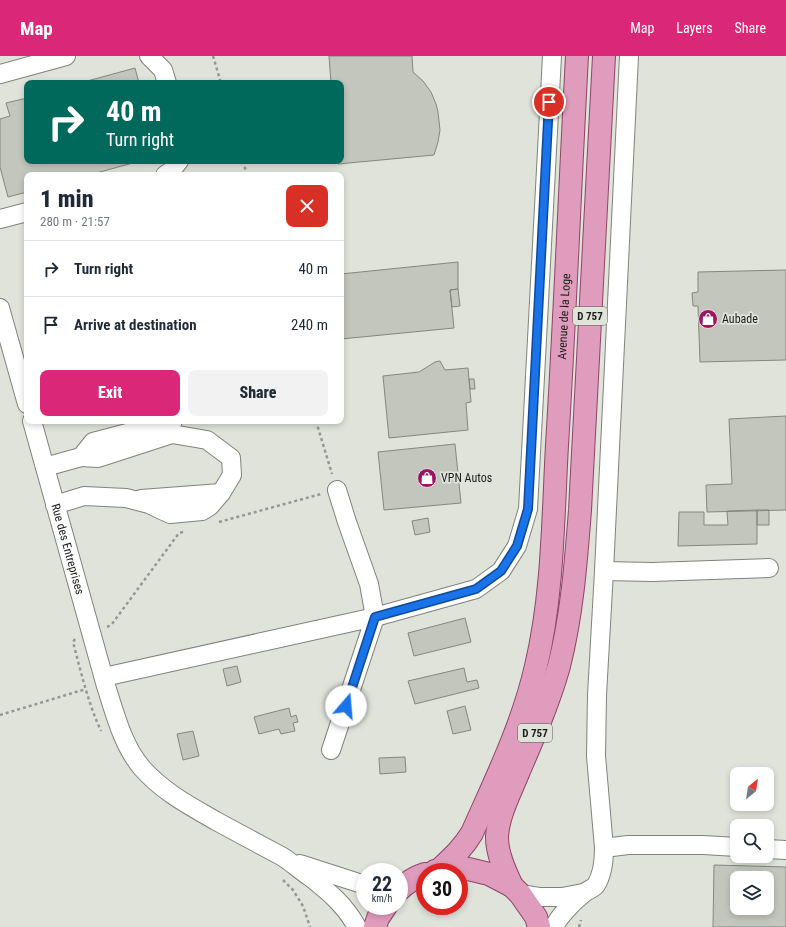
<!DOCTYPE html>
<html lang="en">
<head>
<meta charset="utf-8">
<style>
	body { margin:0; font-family:"Roboto Condensed",sans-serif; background:#f2f2f3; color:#1f2937; height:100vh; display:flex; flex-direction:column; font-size:15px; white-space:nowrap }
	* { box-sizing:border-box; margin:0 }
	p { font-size:13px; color:#747a83 }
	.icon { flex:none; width:22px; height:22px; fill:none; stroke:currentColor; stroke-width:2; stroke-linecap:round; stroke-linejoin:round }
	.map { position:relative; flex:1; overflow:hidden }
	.side { position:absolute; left:24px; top:116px; width:320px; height:252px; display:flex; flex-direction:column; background:#fff; border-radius:8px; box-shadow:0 2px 6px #0003 }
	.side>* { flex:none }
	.hud { position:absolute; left:24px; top:24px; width:320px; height:84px; border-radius:8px; box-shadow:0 2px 6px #0003; background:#00695c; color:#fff; overflow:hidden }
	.needle { width:26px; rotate:30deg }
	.fabs { position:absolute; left:730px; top:711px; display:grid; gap:8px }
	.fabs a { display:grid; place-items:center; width:44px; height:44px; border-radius:8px; background:#fff; box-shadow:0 2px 6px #0003; font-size:20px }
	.speed { position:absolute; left:356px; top:807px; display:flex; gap:8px; font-size:20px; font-weight:700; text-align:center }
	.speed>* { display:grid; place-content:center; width:52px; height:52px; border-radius:50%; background:#fff; box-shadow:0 2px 6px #0003; line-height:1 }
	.speed small { font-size:10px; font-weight:400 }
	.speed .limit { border:6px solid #d22; background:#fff; color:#111 }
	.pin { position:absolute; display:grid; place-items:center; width:34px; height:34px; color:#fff; margin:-17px; border:2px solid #fff; border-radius:50%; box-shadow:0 1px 4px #0007 }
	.me { position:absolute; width:44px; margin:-22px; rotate:18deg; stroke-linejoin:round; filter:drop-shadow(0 0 3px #0008) }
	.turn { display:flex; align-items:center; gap:14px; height:84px; padding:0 16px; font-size:18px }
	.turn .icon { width:52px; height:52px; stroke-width:2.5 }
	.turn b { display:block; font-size:28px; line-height:34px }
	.round { display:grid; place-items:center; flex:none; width:42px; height:42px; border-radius:8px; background:#f2f2f3 }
	.summary { display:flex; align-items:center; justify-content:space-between; height:68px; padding:0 16px }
	h1 { font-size:24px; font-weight:800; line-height:30px }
	.primary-button { display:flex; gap:8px; margin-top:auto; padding:8px 16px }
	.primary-button a { flex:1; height:46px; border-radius:8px; background:#db2777; color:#fff; font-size:16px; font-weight:800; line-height:46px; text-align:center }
	.primary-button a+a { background:#f2f2f3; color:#1f2937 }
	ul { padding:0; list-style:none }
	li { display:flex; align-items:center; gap:12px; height:56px; padding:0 16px; border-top:1px solid #e0e1e3 }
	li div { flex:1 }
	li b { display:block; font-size:15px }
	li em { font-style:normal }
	header { display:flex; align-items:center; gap:24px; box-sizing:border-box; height:56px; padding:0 20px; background:#db2777; color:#fff }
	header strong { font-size:19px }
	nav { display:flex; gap:22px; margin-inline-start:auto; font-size:14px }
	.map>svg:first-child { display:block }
</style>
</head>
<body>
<header>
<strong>Map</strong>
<nav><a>Map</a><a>Layers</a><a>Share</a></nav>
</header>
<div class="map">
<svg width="786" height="871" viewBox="0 0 786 871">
	<rect width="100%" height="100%" fill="#e0e3da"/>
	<path fill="#c3c6bd" stroke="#84877e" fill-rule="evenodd" d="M329,0H412L413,16L423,25L431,36L436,48L438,56L440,74L438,86L434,99L338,108V105H341V27H331Z
		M135,12L139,27H80Z
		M27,42V105H140L89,119H27V136L8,141L0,111V63L10,60L6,47Z
		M458,206V233L450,234L454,272L341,283V218Z
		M786,214V304L700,306L698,250H693L692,237L698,236V216Z
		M458,233L460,250L452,251L450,234Z
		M440,305L445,314L468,312L471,346L466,347L468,374L389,382L383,320L419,316L435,306Z
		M469,323H474L475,333H470Z
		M786,360V454L707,456L706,429L732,428L729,363Z
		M455,388L461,447L384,454L378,396Z
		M757,454V488L678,490L679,456H704V469H728L727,455Z
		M757,454H769V469H757Z
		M428,462L430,476L415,479L412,465Z
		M465,562L471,586L414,600L408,577Z
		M237,610L241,626L227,630L223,613Z
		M464,612L467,626L477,624L479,632L415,648L408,625Z
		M465,650L471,674L453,678L447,655Z
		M289,652L291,661L296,659L298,666L293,667L295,675L281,678L279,673L259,678L254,661Z
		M193,675L199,700L183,704L177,678Z
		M405,701L406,716L380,718L379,702Z
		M714,809L786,811V871H713ZM737,822H767V852H737Z"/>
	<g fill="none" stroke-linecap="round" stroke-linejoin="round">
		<defs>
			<g id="minor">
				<path d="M149,0L163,14L167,27"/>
				<path d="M0,18L66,0"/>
				<path d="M165,119L171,115L179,105"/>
				<path d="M0,163L27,156"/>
				<path d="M0,252L27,348"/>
				<path id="s1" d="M32,365L106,630C115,658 123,690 142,712C163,736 190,750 216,765C238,777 261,789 283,801C292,807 301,815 310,821C329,836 345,849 357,871"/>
				<path d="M45,411L81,401L93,386L173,365"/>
				<path d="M141,443L221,437"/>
				<path d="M55,449L84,440L126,442L149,448L170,458L202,455L210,450L221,437L232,419L231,402L207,384L172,378L98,402L81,401"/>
				<path d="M604,515L652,516L769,512"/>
				<path d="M104,621L375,561L476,533L501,515L517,490L528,453L552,0"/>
				<path d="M331,694L375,561L369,528L347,466L337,434"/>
				<path d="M604,792L628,789H703L737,791"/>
				<path d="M767,793L786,794"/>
				<path d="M300,808L365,829"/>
				<path d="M520,838L539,841H562L583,837"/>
				<path d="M554,871C559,860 573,846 583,838C587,834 593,833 596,829C603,818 604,804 604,792L596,700L597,639L604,515L629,0"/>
			</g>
			<g id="major">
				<path id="s2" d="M439,814C452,802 463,792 472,777C496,723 523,668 536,610C553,539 553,462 557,389C565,259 570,130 577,0"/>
				<path d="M435,815L439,814L464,812L489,818L512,830L520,838L536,861L539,871"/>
				<path d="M512,830C505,815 497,798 497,781C498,759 511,735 519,715C534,680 549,646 559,610C572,559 576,506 580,454L604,0"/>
				<path d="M399,834C406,827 416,821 425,818"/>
				<path d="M375,871L378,862L386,850"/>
			</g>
		</defs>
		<use href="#minor" stroke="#80837b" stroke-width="20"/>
		<use href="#major" stroke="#8e4467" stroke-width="24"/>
		<path stroke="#959791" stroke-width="2.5" stroke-dasharray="3 3" stroke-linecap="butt" d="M213,0L221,27
			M243,105L247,119
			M316,365L332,418
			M219,466L321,438
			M107,571L112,568L179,477L186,475
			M75,583L73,586C81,616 88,647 101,675
			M0,659L86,633
			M283,824L293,834L303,850L310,871
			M579,871L581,864"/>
		<use href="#minor" stroke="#fff" stroke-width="18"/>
		<use href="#major" stroke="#e09cbd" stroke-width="22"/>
	</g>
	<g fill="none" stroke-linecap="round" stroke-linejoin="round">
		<defs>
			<path id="route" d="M346,650L375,561L476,533L501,515L517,490L528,453L549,46"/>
		</defs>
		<use href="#route" stroke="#114b97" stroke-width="10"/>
		<use href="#route" stroke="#1a73e8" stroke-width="7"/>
	</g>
	<defs>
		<symbol id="shop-disc" viewBox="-11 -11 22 22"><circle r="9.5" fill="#9d1462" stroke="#e0e3da"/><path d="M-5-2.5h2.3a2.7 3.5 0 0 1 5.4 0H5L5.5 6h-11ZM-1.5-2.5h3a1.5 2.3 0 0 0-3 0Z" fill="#fff"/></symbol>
	</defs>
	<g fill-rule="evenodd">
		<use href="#shop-disc" x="697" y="252" width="22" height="22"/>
		<use href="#shop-disc" x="416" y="411" width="22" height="22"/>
	</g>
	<g text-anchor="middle" stroke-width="3.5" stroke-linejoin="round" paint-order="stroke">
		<g fill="#e0e3da" stroke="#565853" stroke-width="1">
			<rect x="573" y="251" width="34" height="18" rx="3"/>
			<rect x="518" y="668" width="34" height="18" rx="3"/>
		</g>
		<g font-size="11" font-weight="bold" fill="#1b1c19">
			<text x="590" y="264">D 757</text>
			<text x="535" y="681">D 757</text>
		</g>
		<g font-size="12" fill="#1b1c19" stroke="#e0e3da">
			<text dy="4" stroke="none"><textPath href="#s2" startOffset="580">Avenue de la Loge</textPath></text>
			<text dy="4" stroke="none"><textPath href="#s1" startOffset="133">Rue des Entreprises</textPath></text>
		</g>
		<g font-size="12" fill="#1b1c19" stroke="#e0e3da" text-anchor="start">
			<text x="722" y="267">Aubade</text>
			<text x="441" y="426">VPN Autos</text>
		</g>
	</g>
</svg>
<div class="fabs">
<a><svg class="needle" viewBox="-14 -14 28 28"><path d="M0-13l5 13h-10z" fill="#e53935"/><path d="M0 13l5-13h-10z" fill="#747a83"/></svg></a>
<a><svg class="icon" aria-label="search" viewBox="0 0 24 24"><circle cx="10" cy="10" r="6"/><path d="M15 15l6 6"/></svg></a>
<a><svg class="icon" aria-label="layers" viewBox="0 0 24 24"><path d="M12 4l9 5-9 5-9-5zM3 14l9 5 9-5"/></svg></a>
</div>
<div class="speed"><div>22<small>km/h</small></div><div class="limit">30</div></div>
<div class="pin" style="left:549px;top:46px;background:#d93025"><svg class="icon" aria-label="arrive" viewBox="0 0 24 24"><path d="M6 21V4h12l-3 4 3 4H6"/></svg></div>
<svg class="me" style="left:346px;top:650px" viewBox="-20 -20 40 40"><circle r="19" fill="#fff"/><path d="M0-13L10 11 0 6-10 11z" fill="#1a73e8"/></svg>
<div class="hud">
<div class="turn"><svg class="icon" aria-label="right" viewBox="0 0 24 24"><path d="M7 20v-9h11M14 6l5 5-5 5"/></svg><div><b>40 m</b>Turn right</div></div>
</div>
<section class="side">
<div class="summary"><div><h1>1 min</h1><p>280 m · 21:57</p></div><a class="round" style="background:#d93025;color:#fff"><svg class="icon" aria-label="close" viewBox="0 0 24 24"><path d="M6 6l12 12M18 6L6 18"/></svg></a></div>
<ul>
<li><svg class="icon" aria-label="right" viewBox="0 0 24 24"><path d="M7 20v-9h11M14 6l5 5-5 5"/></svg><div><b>Turn right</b></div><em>40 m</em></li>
<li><svg class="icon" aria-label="arrive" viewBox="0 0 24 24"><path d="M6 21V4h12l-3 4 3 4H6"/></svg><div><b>Arrive at destination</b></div><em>240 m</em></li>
</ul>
<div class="primary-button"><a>Exit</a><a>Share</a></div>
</section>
</div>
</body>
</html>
